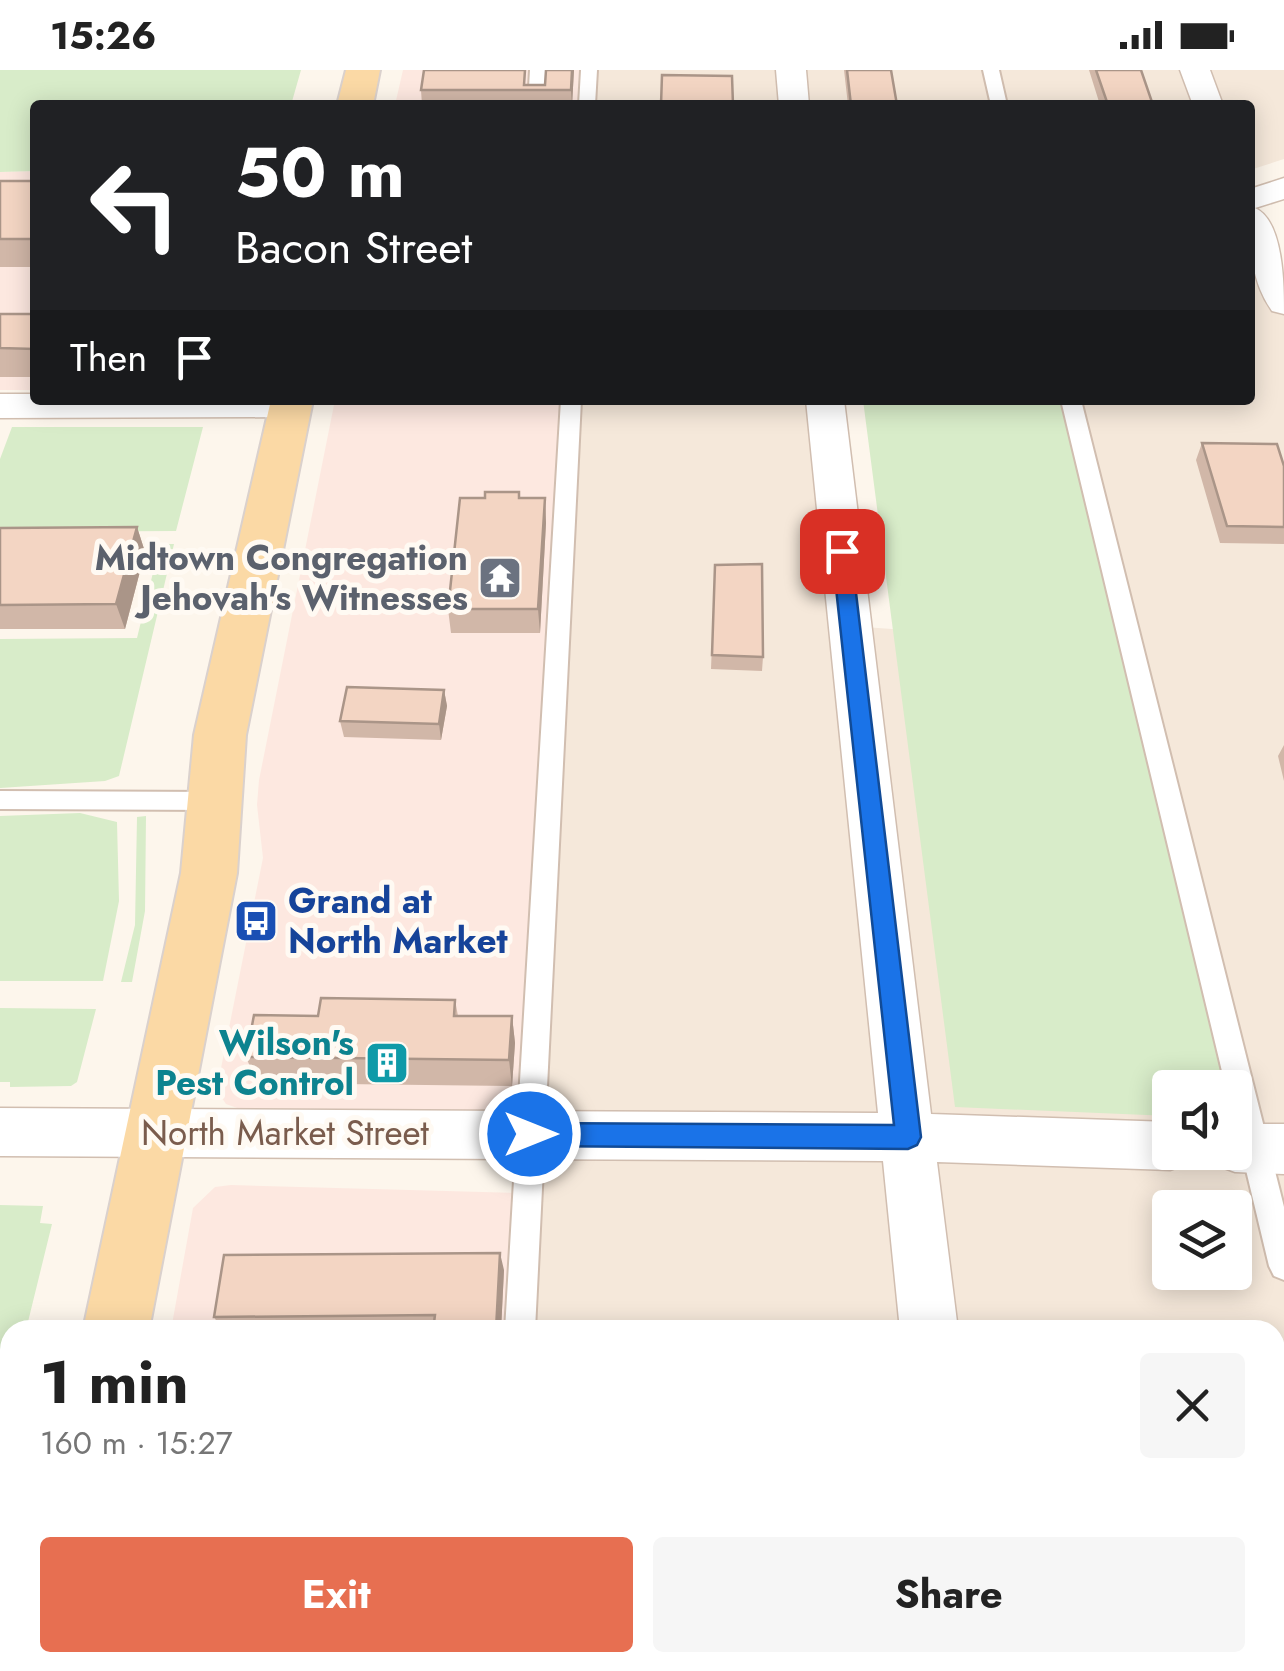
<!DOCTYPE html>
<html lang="en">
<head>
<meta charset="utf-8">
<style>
	body { margin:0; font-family:Jost,sans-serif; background:#f6f6f6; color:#222; height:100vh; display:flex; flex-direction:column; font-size:38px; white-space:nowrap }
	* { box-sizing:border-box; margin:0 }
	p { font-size:32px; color:#767676 }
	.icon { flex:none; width:55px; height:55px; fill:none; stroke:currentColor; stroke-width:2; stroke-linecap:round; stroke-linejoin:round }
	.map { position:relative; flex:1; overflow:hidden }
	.panel { position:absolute; left:0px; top:1250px; width:1285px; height:352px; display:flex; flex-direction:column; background:#fff; border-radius:30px 30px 0 0; box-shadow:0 5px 25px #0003 }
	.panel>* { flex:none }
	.guide { position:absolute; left:30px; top:30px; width:1225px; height:305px; border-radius:10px; box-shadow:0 5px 25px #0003; background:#202124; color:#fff; overflow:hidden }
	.buttons { position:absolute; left:1152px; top:1000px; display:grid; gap:20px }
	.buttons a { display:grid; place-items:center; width:100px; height:100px; border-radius:10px; background:#fff; box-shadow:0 5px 25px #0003; font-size:50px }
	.pin { position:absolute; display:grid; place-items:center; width:85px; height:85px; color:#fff; margin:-42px; border-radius:20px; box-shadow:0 5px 15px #0006 }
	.me { position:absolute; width:110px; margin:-55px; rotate:90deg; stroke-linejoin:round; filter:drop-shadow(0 0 8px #0008) }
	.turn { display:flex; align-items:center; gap:35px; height:210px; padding:0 40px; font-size:45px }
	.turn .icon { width:130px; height:130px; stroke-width:2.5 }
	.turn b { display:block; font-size:70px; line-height:85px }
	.then { display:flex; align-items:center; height:95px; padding:0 40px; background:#0003; gap:20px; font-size:38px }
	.round { display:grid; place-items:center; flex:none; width:105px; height:105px; border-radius:10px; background:#f6f6f6 }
	.head { display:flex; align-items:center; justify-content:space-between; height:170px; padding:0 40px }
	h1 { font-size:60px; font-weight:700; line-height:75px }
	.button { display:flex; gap:20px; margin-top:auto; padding:20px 40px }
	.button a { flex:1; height:115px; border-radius:10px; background:#e76f51; color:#fff; font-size:40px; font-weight:700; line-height:115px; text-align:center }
	.button a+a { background:#f6f6f6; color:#222 }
	.status { display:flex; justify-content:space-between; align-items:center; height:70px; padding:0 50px; background:#fff; direction:ltr }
	.status svg { height:28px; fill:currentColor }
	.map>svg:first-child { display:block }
</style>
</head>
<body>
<div class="status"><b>15:26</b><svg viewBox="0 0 49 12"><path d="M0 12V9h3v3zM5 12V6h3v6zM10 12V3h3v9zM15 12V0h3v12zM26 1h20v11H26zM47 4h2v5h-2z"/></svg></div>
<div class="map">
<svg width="1284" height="1601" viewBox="0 0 1284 1601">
	<rect width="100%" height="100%" fill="#fdf6ec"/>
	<path fill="#f5e8da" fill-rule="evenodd" d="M589,0H1284V89L1250,100V35H587Z
		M1250,191L1272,202L1284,234V1601H503L504,1592H1275V1260H520L571,330H825L850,556L1131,576L1071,330H1250ZM1170,1018H1235V1082H1170ZM1170,1138H1235V1202H1170Z"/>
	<path fill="#fde8e0" d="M403,0H581L580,35H395Z
		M35,101V320H0V102Z
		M335,330H564L521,1041L237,1038L226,1034L220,1025L218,1013L263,788L257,735L259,710Z
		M231,1115L515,1123L508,1260H171L193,1138L215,1117Z
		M109,1592L490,1593L489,1601H107Z"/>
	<path fill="#d8ecc9" d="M0,0H301L291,35H35V101L0,102Z
		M863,330H1061L1226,1017L1170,1018V1046L955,1037Z
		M12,357H203L176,461L0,462V389Z
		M160,474H174L119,706L105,711L0,718V569L137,568Z
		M80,743L117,752L119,831L103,911H0V746Z
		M146,746L145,841L132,912H121L135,855L137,747Z
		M0,938L96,939L77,1012L71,1016L10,1017V1012H0Z
		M0,1135L43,1136L40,1153L52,1154L26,1260H10V1325L0,1366Z"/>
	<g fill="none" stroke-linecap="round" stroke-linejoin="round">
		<defs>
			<path id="service" d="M530,0H546L544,35H528Z
				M581,0H597L595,35H579Z
				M983,0H999L1007,35H991Z
				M561,330H581L535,1260H505Z
				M1061,330H1081L1284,1137V1210L1274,1206L1269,1196L1235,1054V1018H1226Z
				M0,721L215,722L224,724L227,731L224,738L215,740L0,739Z
				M487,1592H521L520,1601H486Z"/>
			<path id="minor" d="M776,0H806L809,35H779Z
				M1180,0H1210L1223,35H1193Z
				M1284,108V129L1255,138C1284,151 1284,217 1284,244L1272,241C1246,204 1250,162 1250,119Z
				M0,324H35V330H306L310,335L304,343L291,347L0,348Z
				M806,330H844L931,1044L1170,1052V1082H1194L1189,1093L1170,1100L937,1092L958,1260H900L883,1091L0,1086V1038L878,1043Z
				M1235,1054H1284V1104L1235,1102L1216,1095L1210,1082H1235Z
				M932,1592H997L998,1601H932Z"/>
			<path id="primary" d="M346,0H380L373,35H337Z
				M271,330H313L246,665L237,803L149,1260H83L181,803L194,665Z
				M10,1592H86L84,1601H8Z"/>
		</defs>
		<use href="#service" stroke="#d1beb0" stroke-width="4"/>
		<use href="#minor" stroke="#d1beb0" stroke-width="3"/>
		<use href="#primary" stroke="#dad1cd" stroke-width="4"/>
		<use href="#service" fill="#fff" fill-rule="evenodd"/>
		<use href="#minor" fill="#fff" fill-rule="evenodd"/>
		<use href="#primary" fill="#fbd9a5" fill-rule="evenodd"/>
	</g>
	<path fill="#d1b7a8" d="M546,0H574L572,35H422L421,20L545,15Z
		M844,0H891L897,35H848Z
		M1089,0H1141L1153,35H1100Z
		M0,111H35V197H0Z
		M0,244H35V307H0Z
		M1202,373L1284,396V474L1220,473L1196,390Z
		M520,428H545L546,453L540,563H451L448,539Z
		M137,457L145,482L125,559H0V458Z
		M715,495L763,587L762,601L711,599Z
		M444,620L447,636L441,670L344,667L340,651Z
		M1284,675V711L1278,686Z
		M455,930L458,946H512L515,973L512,1016L257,1013L246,987L318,946Z
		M504,1200L501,1260H222L214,1247Z
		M154,1592H483V1596L157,1595Z"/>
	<path fill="#aa9588" d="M572,0H574L572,35L571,20Z
		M545,428L546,453L540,563L538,539Z
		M137,457L145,482L125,559L116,534Z
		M444,620L447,636L441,670L439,654Z
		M512,946L515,973L512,1016L509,990Z
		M500,1183L504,1200L501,1260H496Z"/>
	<path fill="#f3d5c3" stroke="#aa9588" stroke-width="2.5" d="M424,0H525L524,15H545L546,0H572L571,20H421Z
		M847,0H891L897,35H851Z
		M1096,0H1141L1153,35H1108Z
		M662,5L732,6L733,35H661Z
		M0,111H35V169H0Z
		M0,244H35V279L0,278Z
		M1202,373L1277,374L1284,396V457L1227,456Z
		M485,422H519V428H545L538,539H448L460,428H485Z
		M137,457L116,534L0,535V458Z
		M762,494L763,587L712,585L715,495Z
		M347,617L444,620L439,654L340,651Z
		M321,928L455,930L454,946H512L509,990L246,987L254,945L318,946Z
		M500,1183L496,1260H433L435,1245L214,1247L224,1185Z"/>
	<path fill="#1a73e8" stroke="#114b97" stroke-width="2.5" d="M842,474L851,481L921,1067L917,1075L908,1079L530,1076L520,1073L517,1064L520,1056L530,1053L894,1055L832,481Z"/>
	<defs>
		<symbol id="temple-square" viewBox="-11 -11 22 22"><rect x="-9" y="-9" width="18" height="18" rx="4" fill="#6b7280" stroke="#fffaf3"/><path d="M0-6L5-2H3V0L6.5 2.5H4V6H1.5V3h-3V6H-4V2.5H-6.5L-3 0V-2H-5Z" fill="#fff"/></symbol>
		<symbol id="bus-square" viewBox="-11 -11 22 22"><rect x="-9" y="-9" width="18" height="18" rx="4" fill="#1a4fb4" stroke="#fffaf3"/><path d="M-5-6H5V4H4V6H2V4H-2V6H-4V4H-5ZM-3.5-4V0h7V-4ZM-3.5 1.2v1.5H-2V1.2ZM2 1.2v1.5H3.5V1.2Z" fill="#fff"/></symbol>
		<symbol id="building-square" viewBox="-11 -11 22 22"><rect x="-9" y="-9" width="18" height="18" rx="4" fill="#0f9aa8" stroke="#fffaf3"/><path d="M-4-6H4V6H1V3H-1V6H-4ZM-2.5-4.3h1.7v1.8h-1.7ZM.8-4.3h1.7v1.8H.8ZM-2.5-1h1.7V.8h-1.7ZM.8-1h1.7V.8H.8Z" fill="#fff"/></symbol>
	</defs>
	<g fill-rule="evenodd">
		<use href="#temple-square" x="475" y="483" width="50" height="50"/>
		<use href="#bus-square" x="231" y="826" width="50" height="50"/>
		<use href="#building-square" x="362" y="968" width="50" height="50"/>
	</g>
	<g text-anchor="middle" stroke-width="10" stroke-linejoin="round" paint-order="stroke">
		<g font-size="35" font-weight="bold" fill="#5b616d" stroke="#fffaf3" text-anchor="end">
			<text x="468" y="500">Midtown Congregation<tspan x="468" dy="40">Jehovah's Witnesses</tspan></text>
		</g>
		<g font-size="35" font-weight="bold" fill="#164399" stroke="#fffaf3" text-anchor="start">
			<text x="288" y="843">Grand at<tspan x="288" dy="40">North Market</tspan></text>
		</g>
		<g font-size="35" font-weight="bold" fill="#0d838f" stroke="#fffaf3" text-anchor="end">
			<text x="354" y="985">Wilson's<tspan x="354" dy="40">Pest Control</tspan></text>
		</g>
		<g font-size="35" fill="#7a5c4d" stroke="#fffaf3">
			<text x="285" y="1075">North Market Street</text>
		</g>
	</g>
</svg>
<div class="buttons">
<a><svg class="icon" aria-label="sound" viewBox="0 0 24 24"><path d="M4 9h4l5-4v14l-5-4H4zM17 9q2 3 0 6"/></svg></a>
<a><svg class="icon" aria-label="layers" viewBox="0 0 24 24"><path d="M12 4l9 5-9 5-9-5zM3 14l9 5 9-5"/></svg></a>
</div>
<div class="pin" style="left:842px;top:481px;background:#d93025"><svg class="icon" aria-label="arrive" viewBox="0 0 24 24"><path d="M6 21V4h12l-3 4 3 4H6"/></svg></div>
<svg class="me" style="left:530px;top:1064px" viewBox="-20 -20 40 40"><circle r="17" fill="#1a73e8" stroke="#fff" stroke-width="3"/><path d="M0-11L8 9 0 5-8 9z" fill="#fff"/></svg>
<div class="guide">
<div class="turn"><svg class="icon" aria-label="left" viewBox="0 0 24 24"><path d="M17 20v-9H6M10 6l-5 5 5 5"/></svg><div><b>50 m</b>Bacon Street</div></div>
<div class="then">Then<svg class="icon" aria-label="arrive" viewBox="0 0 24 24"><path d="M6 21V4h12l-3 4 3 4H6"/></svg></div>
</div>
<section class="panel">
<div class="head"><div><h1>1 min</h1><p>160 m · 15:27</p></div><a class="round"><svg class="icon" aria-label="close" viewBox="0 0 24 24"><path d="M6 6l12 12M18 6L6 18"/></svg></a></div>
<div class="button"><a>Exit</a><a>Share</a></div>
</section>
</div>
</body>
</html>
